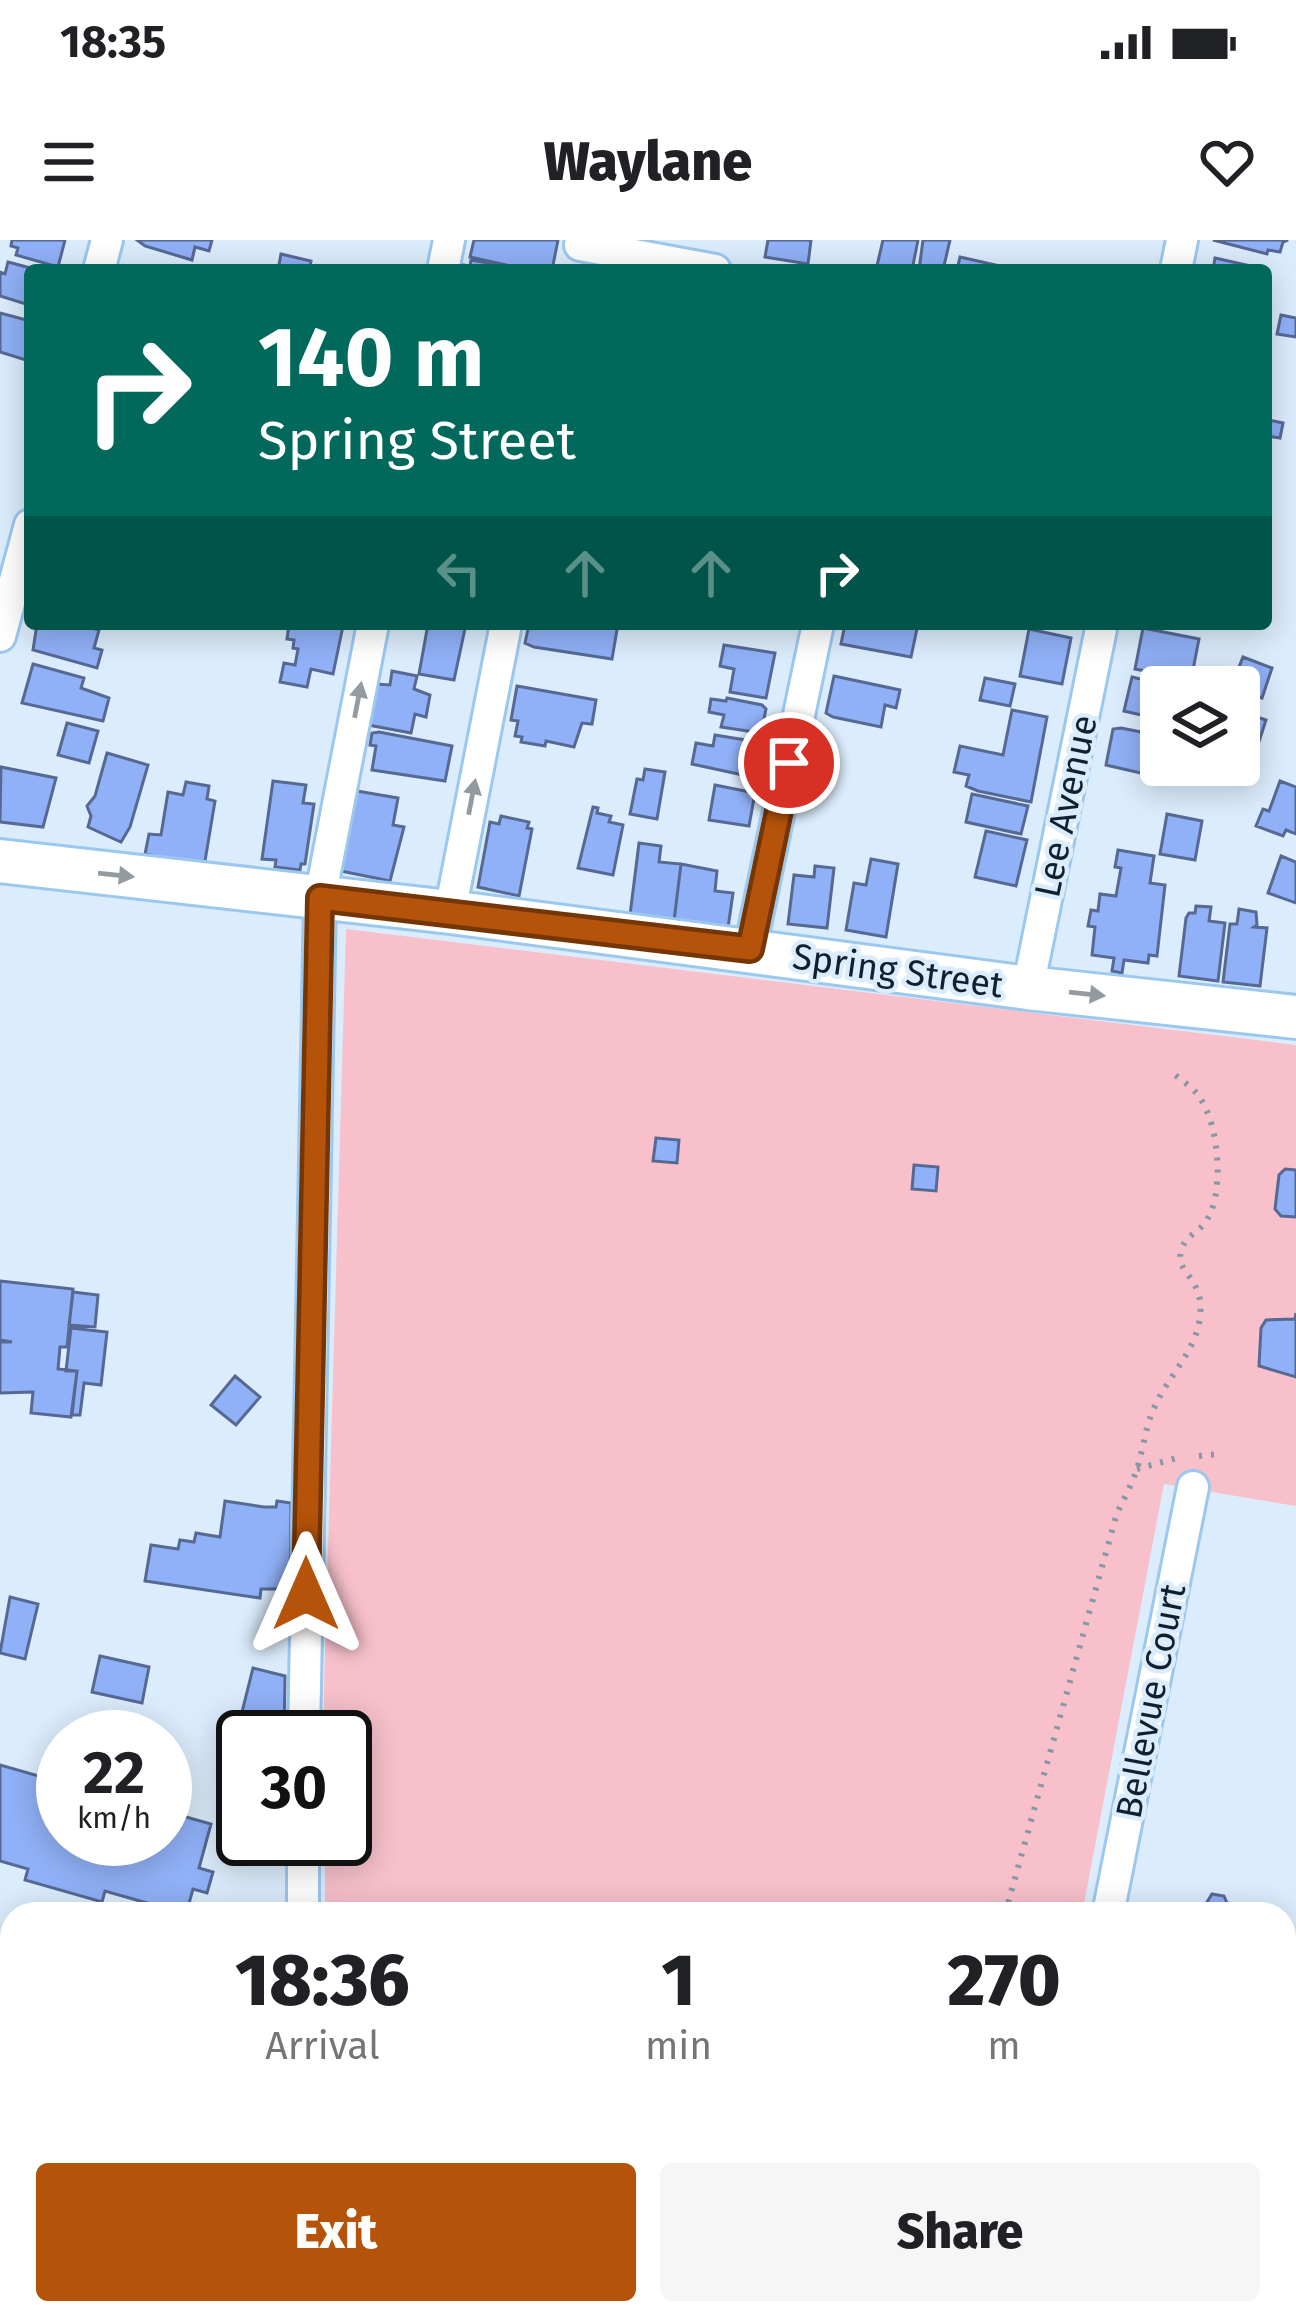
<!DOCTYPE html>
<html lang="en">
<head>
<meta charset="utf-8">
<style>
	body { margin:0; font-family:"Fira Sans",sans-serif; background:#f6f6f6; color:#202124; height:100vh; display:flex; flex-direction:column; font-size:45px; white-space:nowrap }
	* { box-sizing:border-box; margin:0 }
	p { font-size:39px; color:#757577 }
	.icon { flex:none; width:66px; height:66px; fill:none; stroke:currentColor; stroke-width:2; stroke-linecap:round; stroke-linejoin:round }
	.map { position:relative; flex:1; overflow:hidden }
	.drawer { position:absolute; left:0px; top:1662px; width:1296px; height:423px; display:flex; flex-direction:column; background:#fff; border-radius:36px 36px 0 0; box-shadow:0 6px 30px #0003 }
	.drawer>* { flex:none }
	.hud { position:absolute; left:24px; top:24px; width:1248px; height:366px; border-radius:12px; box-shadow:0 6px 30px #0003; background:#00695c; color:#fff; overflow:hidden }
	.buttons { position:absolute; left:1140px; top:426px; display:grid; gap:24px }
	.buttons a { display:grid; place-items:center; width:120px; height:120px; border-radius:12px; background:#fff; box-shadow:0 6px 30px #0003; font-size:60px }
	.speed { position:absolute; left:36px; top:1470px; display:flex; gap:24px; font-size:60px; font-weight:700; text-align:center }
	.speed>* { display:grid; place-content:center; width:156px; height:156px; border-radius:50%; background:#fff; box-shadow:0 6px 30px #0003; line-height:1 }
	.speed small { font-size:30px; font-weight:400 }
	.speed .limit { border:6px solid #111; border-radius:18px; background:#fff; color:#111 }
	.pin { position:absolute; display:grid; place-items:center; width:102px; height:102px; color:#fff; margin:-51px; border:6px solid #fff; border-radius:50%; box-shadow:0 3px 12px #0007 }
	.me { position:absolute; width:132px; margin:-66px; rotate:0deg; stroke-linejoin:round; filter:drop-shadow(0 0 9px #0008) }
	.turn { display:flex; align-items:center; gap:42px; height:252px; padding:0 36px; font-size:54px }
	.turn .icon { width:156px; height:156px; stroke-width:2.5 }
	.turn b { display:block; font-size:84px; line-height:102px }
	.lanes { display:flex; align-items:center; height:114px; padding:0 36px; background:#0003; justify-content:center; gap:60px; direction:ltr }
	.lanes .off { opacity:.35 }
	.eta { display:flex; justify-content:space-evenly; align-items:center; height:204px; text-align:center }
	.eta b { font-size:72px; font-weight:800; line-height:84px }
	.primary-button { display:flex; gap:24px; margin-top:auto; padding:24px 36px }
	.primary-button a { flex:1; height:138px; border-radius:12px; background:#b45309; color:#fff; font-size:48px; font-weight:800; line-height:138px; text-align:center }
	.primary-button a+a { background:#f6f6f6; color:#202124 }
	.status { display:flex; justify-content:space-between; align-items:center; height:84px; padding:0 60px; background:#fff; direction:ltr }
	.status svg { height:33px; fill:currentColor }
	header { display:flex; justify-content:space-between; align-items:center; height:156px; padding:0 36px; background:#fff; font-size:54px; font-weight:800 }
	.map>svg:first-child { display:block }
</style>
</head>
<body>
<div class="status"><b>18:35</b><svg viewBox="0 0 49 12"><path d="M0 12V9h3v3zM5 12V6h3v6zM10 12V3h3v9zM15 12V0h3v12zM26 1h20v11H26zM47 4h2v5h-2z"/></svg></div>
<header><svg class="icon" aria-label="menu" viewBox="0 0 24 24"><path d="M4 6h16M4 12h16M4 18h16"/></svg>Waylane<svg class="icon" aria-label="heart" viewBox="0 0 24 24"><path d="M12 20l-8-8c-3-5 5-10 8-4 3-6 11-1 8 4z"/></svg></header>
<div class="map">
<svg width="1296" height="2084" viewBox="0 0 1296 2084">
	<rect width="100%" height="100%" fill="#dbecfc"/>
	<path fill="#f7c0cb" d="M346,689L1296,805V1266L1164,1244L1082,1674H325V1599H345V1497H324V1448Z
		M640,2073H873L861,2084H735Z
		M880,2073H1005L1003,2084H927L917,2076Z"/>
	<path fill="#90b0f7" stroke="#566993" stroke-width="3" d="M12,0H65L58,27L16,15L18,8L11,6Z
		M137,0H212L209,11L195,7L192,20L145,6Z
		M474,0H558L552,30H529L470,17Z
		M768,0H811L808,24L765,17Z
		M883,0H918L912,30H876Z
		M923,0H950L943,30H919Z
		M1213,0H1288L1283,2L1280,12L1268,10L1267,14Z
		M281,14L311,21L309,30H278Z
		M960,17L1009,28L1008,30H957Z
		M1215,18L1260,28L1259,30H1213Z
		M471,20L506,26L505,30H462L463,25L470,26Z
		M8,22L38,30H30L29,65L0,56V32L5,34Z
		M0,73L30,81V116L26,120L0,112Z
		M1281,75L1296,78V97L1277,94Z
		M1269,180L1283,183L1280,198L1266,196Z
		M78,384L99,390L94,408L102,410L97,428L33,410L37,384Z
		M289,384L343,386L333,434L311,429L307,447L280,442L284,423L295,425L298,409L293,408L294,400L287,399Z
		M428,384H466L454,440L419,434Z
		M529,384H618L612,419L534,407L525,403Z
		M845,384H918L911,417L841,404Z
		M1143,388L1199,399L1191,440L1135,429Z
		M1029,389L1071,398L1062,444L1020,436Z
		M724,405L775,413L766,458L730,452L734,429L720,426Z
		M1243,417L1272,428L1262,458L1231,447Z
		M33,424L84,438L81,448L109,458L103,481L22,463Z
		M392,431L417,436L414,449L430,455L426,477L415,474L411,493L368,485L376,444L390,445Z
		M834,436L900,450L896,468L885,465L881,487L833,477L826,473Z
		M1132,437L1174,447H1161L1159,479L1124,471Z
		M985,438L1015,444L1010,466L980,460Z
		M517,446L596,460L592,484L582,483L574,507L546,501L545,506L521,502L522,497L515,496L518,481L511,480Z
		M727,458L762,465L766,469L761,493L721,487L724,475L709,472L711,459L726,461Z
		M1012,470L1047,477L1031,562L978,551L966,546L969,535L954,532L960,506L1003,515Z
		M1239,471L1266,480L1252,523L1239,519Z
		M67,483L98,491L89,523L58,515Z
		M1121,488L1161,496V525H1174L1171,540L1106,525L1113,489Z
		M379,492L452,506L445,541L372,530L376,506L370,505L372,493Z
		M715,495L758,502L752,537L692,524L696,503L713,506Z
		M107,513L148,525L130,587L121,602L88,587L91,576L87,566L95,556Z
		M1,527L56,538L43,587L0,582Z
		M645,529L665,532L657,579L630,574L637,539L643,540Z
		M273,541L306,545L303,563L314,564L305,624H301L300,630L275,627L276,620L262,619Z
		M1280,541L1296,547V594L1286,590L1283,596L1256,586L1263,569L1269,571Z
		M186,542L209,546L207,559L215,561L204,627L145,614L149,594L161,595L168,552L183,555Z
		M715,545L755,553L749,586L709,580Z
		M357,551L398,558L393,585L404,587L390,641L341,631Z
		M972,554L1028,566L1021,594L966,582Z
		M593,567L598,568L597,573L611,576L609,582L623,585L613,635L578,628Z
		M1167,574L1202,581L1195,620L1160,614Z
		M501,576L529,582L527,588L532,589L519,656L478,647L490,582L499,584Z
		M986,591L1027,600L1016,646L975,637Z
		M639,603L661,606L659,622L681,624L674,681L630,675Z
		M1118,610L1154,616L1150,643L1165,645L1157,716L1149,715L1148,723L1124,720L1122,733L1112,731L1114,718L1092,715L1095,687L1088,686L1091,670L1098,671L1100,654L1116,656L1121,628L1115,627Z
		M1281,616L1296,622V663L1268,653Z
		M871,619L898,624L886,697L846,690L854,643L866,645Z
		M681,624L717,631L715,651L733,653L728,688L674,681Z
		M815,626L834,628L827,688L788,684L794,635L814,637Z
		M1196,666L1211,667L1209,681L1225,683L1218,741L1179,736L1186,678L1189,673H1195Z
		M1239,669L1256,672L1257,685L1254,687L1267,688L1260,746L1223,742L1230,684H1237Z
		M656,898L679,900L677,923L653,921Z
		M914,925L938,927L936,951L912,949Z
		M1285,929L1296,930V977L1281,976L1275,969L1279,935Z
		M0,1041L73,1049L67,1107H60L58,1129L77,1131L71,1177L31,1173L33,1152L0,1153V1102H12L0,1100Z
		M73,1052L98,1055L95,1087L69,1085Z
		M1296,1073V1137L1259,1126L1261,1088L1266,1080L1295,1079Z
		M71,1088L107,1092L101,1145L84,1143L80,1175H72L77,1131H66Z
		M235,1136L260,1157L236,1185L211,1165Z
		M225,1261L264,1267H276L277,1261L291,1263L290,1349H261L260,1358L145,1341L151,1305L178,1309L180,1300L194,1302L196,1293L220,1297Z
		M10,1357L38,1364L25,1419L0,1413Z
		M100,1416L149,1427L142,1463L92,1452Z
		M253,1428L285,1436L284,1497L237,1492Z
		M0,1525L63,1543V1599H165V1583L170,1584L172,1573L211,1584L199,1628L213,1632L207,1653L193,1649L186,1674H147V1663L105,1651L102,1662L25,1640L28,1629L0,1621Z
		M1212,1654L1224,1656L1227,1663L1260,1668L1259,1674H1179L1195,1666L1204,1667Z"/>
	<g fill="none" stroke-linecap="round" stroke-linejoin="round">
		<defs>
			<path id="street" d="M580,5L715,30
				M99,30L107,0
				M443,30L449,0
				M1176,30L1182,0
				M0,396L30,285
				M450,672L506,384
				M750,709L818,384
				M1028,748L1102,384
				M304,1497L320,658L373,384
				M303,1674V1599
				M1108,1674L1193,1247
				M300,2073V2084
				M1026,2084L1028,2073"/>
			<path id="secondary" d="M0,621L450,672L1028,748L1296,777
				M0,1980L12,1983
				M439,2073L549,2084"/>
		</defs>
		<use href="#street" stroke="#9cc8ee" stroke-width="36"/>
		<use href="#secondary" stroke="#9cc8ee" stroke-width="48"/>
		<path stroke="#8697a6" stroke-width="6" stroke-dasharray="3 9" stroke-linecap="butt" d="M1199,1216L1220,1214
			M1137,1229L1180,1217
			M1005,1674L1117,1273C1125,1257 1134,1240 1139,1222C1144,1204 1146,1185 1154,1168C1168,1136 1195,1113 1200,1078C1205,1037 1175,1034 1181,1011C1185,996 1196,994 1204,984C1226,956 1219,885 1200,858C1194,848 1182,841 1173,833"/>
		<use href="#street" stroke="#fff" stroke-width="30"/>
		<use href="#secondary" stroke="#fff" stroke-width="42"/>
	</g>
	<defs><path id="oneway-solid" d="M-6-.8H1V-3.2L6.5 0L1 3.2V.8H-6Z" transform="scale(3)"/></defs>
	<g fill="#939ba1">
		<use href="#oneway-solid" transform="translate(358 460) rotate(-79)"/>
		<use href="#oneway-solid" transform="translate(472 557) rotate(-79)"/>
		<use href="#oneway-solid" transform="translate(116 635) rotate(6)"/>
		<use href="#oneway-solid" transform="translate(1087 754) rotate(6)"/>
	</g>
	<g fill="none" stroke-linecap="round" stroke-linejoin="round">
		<defs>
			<path id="route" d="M306,1354L320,658L750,709L789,523"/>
		</defs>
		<use href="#route" stroke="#753606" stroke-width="30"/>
		<use href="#route" stroke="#b45309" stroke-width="21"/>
	</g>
	<g text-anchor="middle" stroke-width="9" stroke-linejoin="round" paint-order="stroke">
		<g font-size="36" fill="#0f202e" stroke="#dbecfc">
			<text transform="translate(1065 566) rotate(-78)" y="13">Lee Avenue</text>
			<text transform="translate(898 730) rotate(8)" y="13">Spring Street</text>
			<text transform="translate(1150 1461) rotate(-79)" y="13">Bellevue Court</text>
		</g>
	</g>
</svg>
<div class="buttons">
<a><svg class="icon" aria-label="layers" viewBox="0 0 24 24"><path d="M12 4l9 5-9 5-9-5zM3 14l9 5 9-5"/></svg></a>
</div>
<div class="speed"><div>22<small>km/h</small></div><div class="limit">30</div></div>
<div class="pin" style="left:789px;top:523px;background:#d93025"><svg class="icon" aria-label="arrive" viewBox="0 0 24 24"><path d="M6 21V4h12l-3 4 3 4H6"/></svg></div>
<svg class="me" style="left:306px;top:1354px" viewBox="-20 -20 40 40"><path d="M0-17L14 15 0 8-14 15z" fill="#b45309" stroke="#fff" stroke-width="4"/></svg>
<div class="hud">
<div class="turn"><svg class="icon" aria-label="right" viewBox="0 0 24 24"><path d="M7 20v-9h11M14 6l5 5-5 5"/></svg><div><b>140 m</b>Spring Street</div></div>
<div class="lanes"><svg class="icon off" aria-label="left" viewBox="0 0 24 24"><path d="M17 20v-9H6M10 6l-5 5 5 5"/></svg><svg class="icon off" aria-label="ahead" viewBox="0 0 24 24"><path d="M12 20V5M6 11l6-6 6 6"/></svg><svg class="icon off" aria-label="ahead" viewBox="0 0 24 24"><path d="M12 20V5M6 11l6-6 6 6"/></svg><svg class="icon" aria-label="right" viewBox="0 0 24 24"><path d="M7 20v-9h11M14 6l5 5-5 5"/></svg></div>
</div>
<section class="drawer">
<div class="eta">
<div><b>18:36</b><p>Arrival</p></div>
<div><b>1</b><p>min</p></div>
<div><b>270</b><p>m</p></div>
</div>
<div class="primary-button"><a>Exit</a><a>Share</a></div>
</section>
</div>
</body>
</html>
